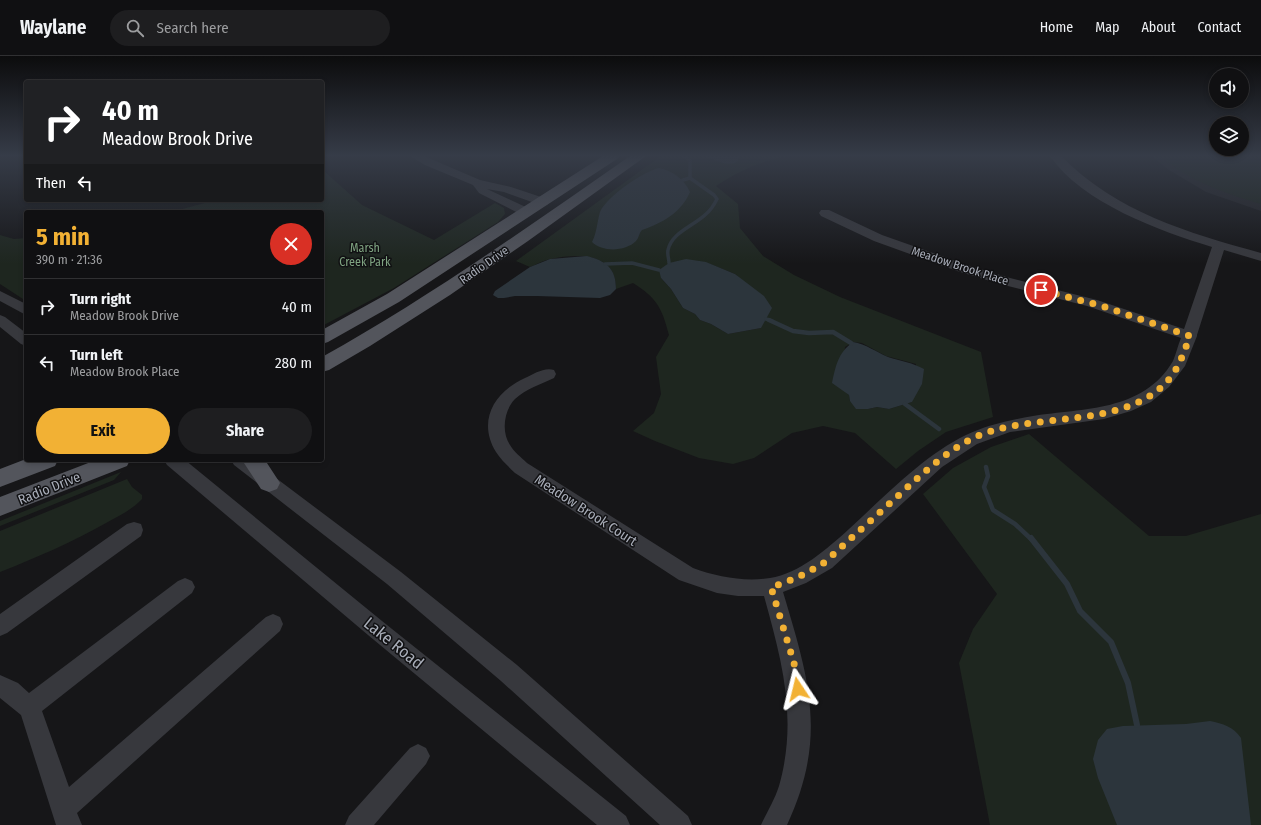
<!DOCTYPE html>
<html lang="en">
<head>
<meta charset="utf-8">
<style>
	body { margin:0; font-family:"Fira Sans Condensed",sans-serif; background:#1e1e20; color:#f1f3f6; height:100vh; display:flex; flex-direction:column; font-size:15px; white-space:nowrap }
	* { box-sizing:border-box; margin:0 }
	p { font-size:13px; color:#9c9d9f }
	.icon { flex:none; width:22px; height:22px; fill:none; stroke:currentColor; stroke-width:2; stroke-linecap:round; stroke-linejoin:round }
	.map { position:relative; flex:1; overflow:hidden }
	.side { position:absolute; left:24px; top:154px; width:300px; height:252px; display:flex; flex-direction:column; background:#101012; border-radius:4px; box-shadow:0 2px 6px #0003,0 0 0 1px #303032 }
	.side>* { flex:none }
	.hud { position:absolute; left:24px; top:24px; width:300px; height:122px; border-radius:4px; box-shadow:0 2px 6px #0003,0 0 0 1px #303032; background:#202124; color:#fff; overflow:hidden }
	.fabs { position:absolute; left:1209px; top:12px; display:grid; gap:8px }
	.fabs a { display:grid; place-items:center; width:40px; height:40px; border-radius:50%; background:#101012; box-shadow:0 2px 6px #0003,0 0 0 1px #303032; font-size:20px }
	.pin { position:absolute; display:grid; place-items:center; width:34px; height:34px; color:#fff; margin:-17px; border:2px solid #fff; border-radius:50%; box-shadow:0 1px 4px #0007 }
	.me { position:absolute; width:44px; margin:-22px; rotate:350deg; stroke-linejoin:round; filter:drop-shadow(0 0 3px #0008) }
	.turn { display:flex; align-items:center; gap:14px; height:84px; padding:0 12px; font-size:18px }
	.turn .icon { width:52px; height:52px; stroke-width:2.5 }
	.turn b { display:block; font-size:28px; line-height:34px }
	.then { display:flex; align-items:center; height:38px; padding:0 12px; background:#0003; gap:8px; font-size:15px }
	.round { display:grid; place-items:center; flex:none; width:42px; height:42px; border-radius:21px; background:#1e1e20 }
	.headline { display:flex; align-items:center; justify-content:space-between; height:68px; padding:0 12px }
	h1 { font-size:24px; font-weight:700; line-height:30px; color:#f2b134 }
	.primary-button { display:flex; gap:8px; margin-top:auto; padding:8px 12px }
	.primary-button a { flex:1; height:46px; border-radius:24px; background:#f2b134; color:#111; font-size:16px; font-weight:700; line-height:46px; text-align:center }
	.primary-button a+a { background:#1e1e20; color:#f1f3f6 }
	ul { padding:0; list-style:none }
	li { display:flex; align-items:center; gap:12px; height:56px; padding:0 12px; border-top:1px solid #303032 }
	li div { flex:1 }
	li b { display:block; font-size:15px }
	li em { font-style:normal }
	header { display:flex; align-items:center; gap:24px; box-sizing:border-box; height:56px; padding:0 20px; background:#101012; border-bottom:1px solid #303032 }
	header strong { font-size:19px }
	nav { display:flex; gap:22px; margin-inline-start:auto; font-size:14px }
	.search { width:280px; height:36px; background:#1e1e20; display:flex; align-items:center; gap:10px; box-sizing:border-box; padding:0 14px; border-radius:22px; color:#9c9d9f; font-size:15px }
	.map>svg:first-child { display:block }
</style>
</head>
<body>
<header>
<strong>Waylane</strong>
<div class="search"><svg class="icon" aria-label="search" viewBox="0 0 24 24"><circle cx="10" cy="10" r="6"/><path d="M15 15l6 6"/></svg>Search here</div>
<nav><a>Home</a><a>Map</a><a>About</a><a>Contact</a></nav>
</header>
<div class="map">
<svg width="1261" height="769" viewBox="0 0 1261 769">
	<rect width="100%" height="100%" fill="#161618"/>
	<path fill="#222225" d="M1151,100H1261V155L1206,136L1169,114Z"/>
	<path fill="#1e261f" fill-rule="evenodd" d="M661,100H786C756,107 741,114 716,130L738,148L740,172L763,200L794,219L840,241L981,296L993,361L946,376L918,395L896,413L855,377L823,370L792,377L754,402L733,408L699,402L655,385L633,375L654,357L661,338L656,301L669,279C662,252 657,242 633,227L616,233C616,197 579,197 551,203C544,204 537,208 530,211L516,205ZM705,206L735,218L746,228L761,272L728,278L711,268L700,264L695,258L683,252L671,233L661,222ZM853,286L862,287L886,300L916,308L912,346L889,353L877,351L868,353L850,345L849,339L841,332L845,291Z
		M1160,100H1261V148C1225,137 1188,125 1160,100Z
		M322,115H324L362,149L434,184L495,147L504,152L505,158L498,166L394,232L322,270V156H171L216,144H322Z
		M0,179L14,183L26,182V245L0,228Z
		M1029,378L1149,480H1186L1261,458V769H990L959,607L973,573L997,538L923,438L953,412L991,391Z
		M121,416L114,424L0,470V465Z
		M127,423L132,431L142,439V443C132,454 118,460 106,467C72,486 36,502 0,516V475Z"/>
	<path fill="#2c353c" d="M706,100H739L738,105C729,112 715,104 706,100Z
		M659,112C673,115 684,123 690,136C681,157 662,167 642,174C639,177 639,182 636,185C625,196 602,196 592,186C597,176 597,166 600,156C606,141 644,115 659,112Z
		M587,200C606,205 616,212 616,233L610,239L600,242L537,240H515L504,242H498L493,239L495,235L530,211L550,203Z
		M686,203L706,206L735,218L764,240L772,252L761,272L728,278L711,268L700,264L695,258L683,252L671,233L661,222L659,214L669,207Z
		M853,286C866,288 876,296 888,301C901,305 913,307 924,313L922,328L912,346L889,353L877,351L868,353H856L850,345L849,339L832,327C836,309 838,297 853,286Z
		M1210,665C1223,668 1233,670 1241,682L1251,769H1117L1098,722L1093,703L1098,684L1107,673L1123,670L1186,668Z"/>
	<g fill="none" stroke-linecap="round" stroke-linejoin="round">
		<path stroke="#2c353c" stroke-width="3.5" d="M683,124L690,122
			M669,207C669,203 667,198 668,194C672,176 694,170 706,158C711,154 714,149 717,143L714,139L690,122V104L684,100
			M605,208L632,207L659,214
			M766,263L772,265"/>
		<path stroke="#2c353c" stroke-width="4.5" d="M769,264L793,275L809,277L833,276L851,287
			M905,348L939,373
			M986,411L988,420L984,431L993,454L1015,468L1031,483"/>
		<path stroke="#2c353c" stroke-width="6" d="M1031,482L1067,528L1080,555L1111,586L1128,627L1137,669"/>
		<path fill="#37383d" fill-rule="evenodd" d="M410,100H424L480,124L511,131L547,143L549,146L547,149L543,150L504,136L487,133L530,153L532,156L530,159H522L479,137L473,129L425,109Z
			M1050,100H1061C1118,157 1186,176 1261,197V205L1224,194L1197,279V280L1185,310L1169,331L1151,346L1131,355L1104,363L1010,376L977,388L942,411L832,512L806,527L783,536C809,623 828,681 787,769H761C767,756 775,743 779,730C798,663 782,605 764,540H738L717,537L679,524L515,417C508,410 501,404 496,396C477,365 494,336 525,322C534,318 544,311 554,314L556,318L554,322C541,328 526,333 515,343C504,354 501,376 510,389C514,396 521,401 527,407L693,512C717,521 745,526 770,522C799,518 828,492 849,473C884,441 923,400 966,379C987,369 1010,364 1033,360C1083,352 1143,356 1173,305C1176,298 1178,289 1181,282L1087,250L1000,228L957,215L874,185L821,160L819,157L821,154H829L882,179L967,209L1010,222L1097,244L1184,273L1212,191C1160,175 1082,147 1050,100Z
			M0,235L26,248V259L0,245Z
			M0,259L5,261L26,277V290L21,288L0,271Z
			M164,404H185L382,565L626,760L630,769H597L368,579L167,409Z
			M231,404H252L401,516L517,609L688,760L692,769H660L501,625L387,528L234,409Z
			M134,466L141,468L143,474L141,480L7,577L0,580V558L127,468Z
			M185,522L192,525L195,531L192,537L42,655L69,731L266,561L273,558L280,561L283,568L280,575L77,757L82,769H56L21,659L0,642V619L18,627L29,637L178,525Z
			M418,688L426,692L430,700L426,708L374,769H345L349,760L410,692Z"/>
		<path fill="#53555c" fill-rule="evenodd" d="M603,100H619L617,103L399,246L328,286L322,288V274L387,238Z
			M630,100H646L528,185L450,239L370,290L329,314L322,316V301C430,241 529,170 630,100Z
			M26,403L58,404L55,410L0,431V413Z
			M96,404H130L127,410L0,460V441Z
			M242,404H265L280,427L277,433L269,436L261,433Z"/>
	</g>
	<linearGradient id="sky" x2="0" y2="1"><stop stop-color="#0c0c0d"/><stop offset="0.48" stop-color="#363c48"/><stop offset="1" stop-color="#363c48" stop-opacity="0"/></linearGradient>
	<rect width="1261" height="208" fill="url(#sky)"/>
	<g fill="none" stroke-linecap="round" stroke-linejoin="round">
		<path stroke="#f2b134" stroke-width="7" stroke-dasharray="0 12.6" d="M798,633L794,607L771,531C791,525 808,517 825,506C850,483 875,461 899,439C922,418 943,398 971,383C1030,353 1132,377 1173,318C1181,306 1185,293 1190,280L1102,250L1041,234"/>
	</g>
	<g text-anchor="middle" stroke-width="3" stroke-linejoin="round" paint-order="stroke">
		<g font-size="12" fill="#7fa381" stroke="#111113">
			<text x="365" y="196">Marsh<tspan x="365" dy="14">Creek Park</tspan></text>
		</g>
		<g font-size="12" fill="#a8adb8" stroke="#111113">
			<text transform="translate(484 209) rotate(-35)" y="4">Radio Drive</text>
			<text transform="translate(960 210) rotate(18)" y="4">Meadow Brook Place</text>
		</g>
		<g font-size="14" fill="#a8adb8" stroke="#111113">
			<text transform="translate(49 432) rotate(-22)" y="5">Radio Drive</text>
			<text transform="translate(586 454) rotate(33)" y="5">Meadow Brook Court</text>
		</g>
		<g font-size="17" fill="#a8adb8" stroke="#111113">
			<text transform="translate(394 587) rotate(39)" y="6">Lake Road</text>
		</g>
	</g>
</svg>
<div class="fabs">
<a><svg class="icon" aria-label="sound" viewBox="0 0 24 24"><path d="M4 9h4l5-4v14l-5-4H4zM17 9q2 3 0 6"/></svg></a>
<a><svg class="icon" aria-label="layers" viewBox="0 0 24 24"><path d="M12 4l9 5-9 5-9-5zM3 14l9 5 9-5"/></svg></a>
</div>
<div class="pin" style="left:1041px;top:234px;background:#d93025"><svg class="icon" aria-label="arrive" viewBox="0 0 24 24"><path d="M6 21V4h12l-3 4 3 4H6"/></svg></div>
<svg class="me" style="left:798px;top:633px" viewBox="-20 -20 40 40"><path d="M0-17L14 15 0 8-14 15z" fill="#f2b134" stroke="#fff" stroke-width="4"/></svg>
<div class="hud">
<div class="turn"><svg class="icon" aria-label="right" viewBox="0 0 24 24"><path d="M7 20v-9h11M14 6l5 5-5 5"/></svg><div><b>40 m</b>Meadow Brook Drive</div></div>
<div class="then">Then<svg class="icon" aria-label="left" viewBox="0 0 24 24"><path d="M17 20v-9H6M10 6l-5 5 5 5"/></svg></div>
</div>
<section class="side">
<div class="headline"><div><h1>5 min</h1><p>390 m · 21:36</p></div><a class="round" style="background:#d93025;color:#fff"><svg class="icon" aria-label="close" viewBox="0 0 24 24"><path d="M6 6l12 12M18 6L6 18"/></svg></a></div>
<ul>
<li><svg class="icon" aria-label="right" viewBox="0 0 24 24"><path d="M7 20v-9h11M14 6l5 5-5 5"/></svg><div><b>Turn right</b><p>Meadow Brook Drive</p></div><em>40 m</em></li>
<li><svg class="icon" aria-label="left" viewBox="0 0 24 24"><path d="M17 20v-9H6M10 6l-5 5 5 5"/></svg><div><b>Turn left</b><p>Meadow Brook Place</p></div><em>280 m</em></li>
</ul>
<div class="primary-button"><a>Exit</a><a>Share</a></div>
</section>
</div>
</body>
</html>
